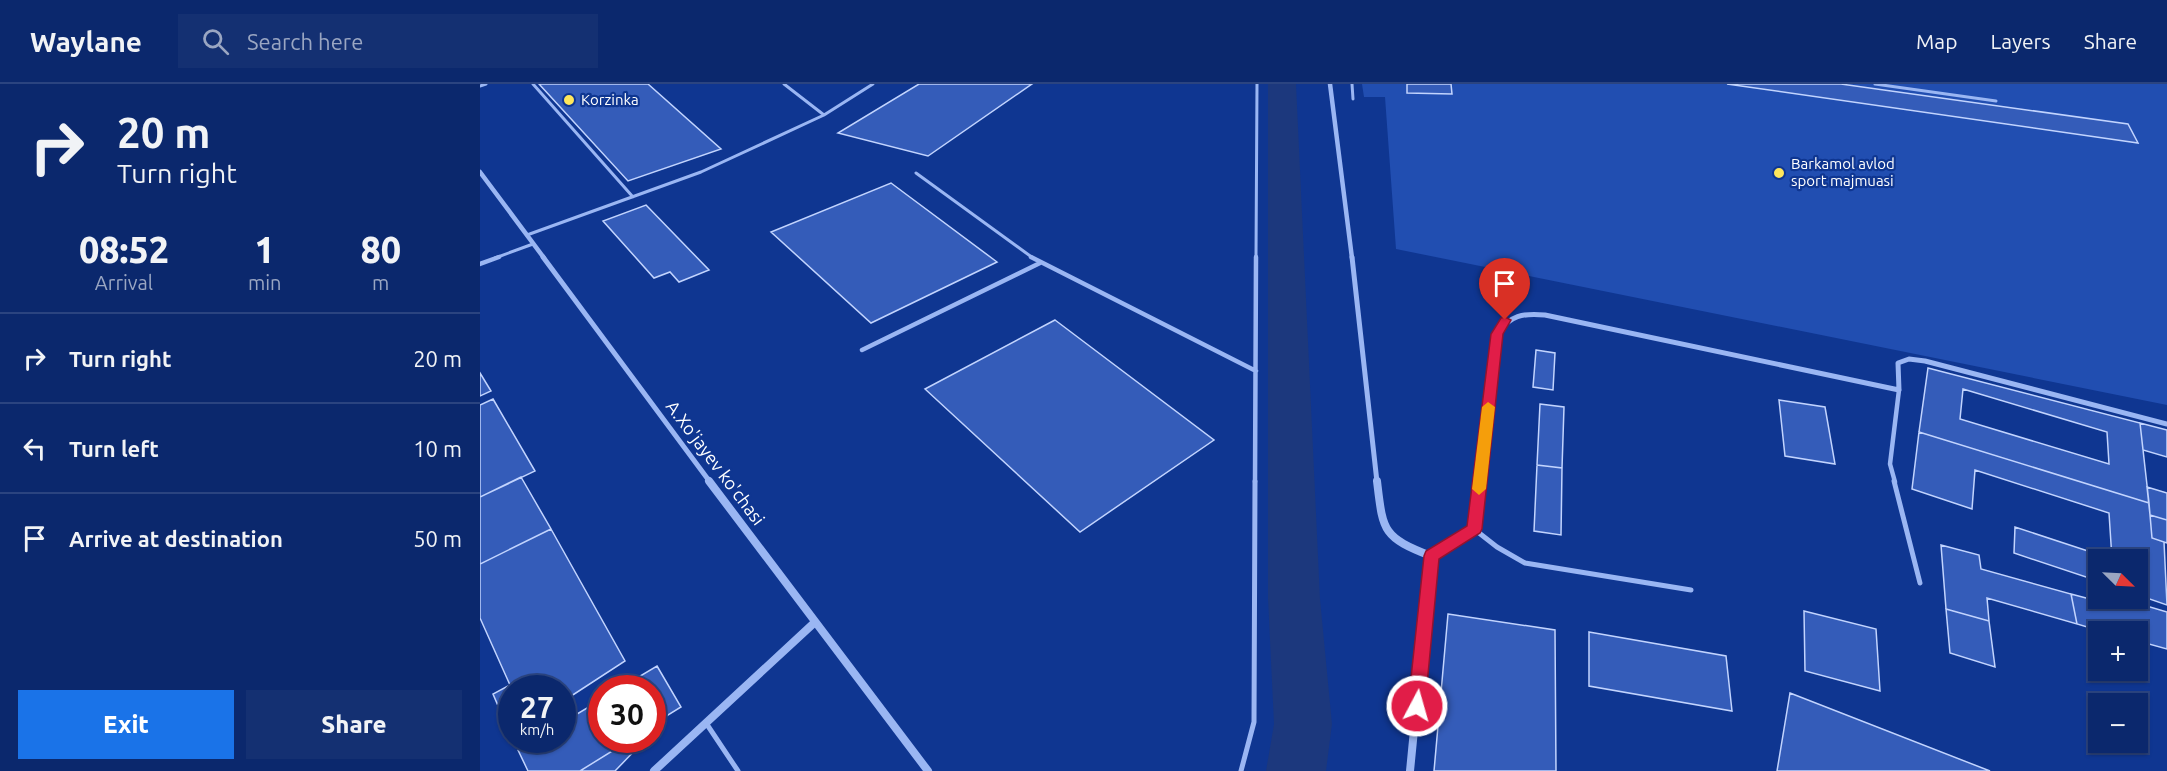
<!DOCTYPE html>
<html lang="en">
<head>
<meta charset="utf-8">
<style>
	body { margin:0; font-family:Ubuntu,sans-serif; background:#143072; color:#f1f3f6; height:100vh; display:flex; flex-direction:column; font-size:22px; white-space:nowrap }
	* { box-sizing:border-box; margin:0 }
	p { font-size:20px; color:#9aa6c2 }
	.icon { flex:none; width:33px; height:33px; fill:none; stroke:currentColor; stroke-width:2; stroke-linecap:round; stroke-linejoin:round }
	.map { position:relative; flex:1; overflow:hidden }
	.side { display:flex; flex-direction:column; background:#0b286d; width:480px }
	.side>* { flex:none }
	.guide { background:#0b286d; color:#f1f3f6; overflow:hidden }
	.needle { width:39px; rotate:114deg }
	.fabs { position:absolute; left:1608px; top:465px; display:grid; gap:12px }
	.fabs a { display:grid; place-items:center; width:60px; height:60px; border-radius:0px; background:#0b286d; box-shadow:0 2px 4px #0004,0 0 0 2px #2b4480; font-size:30px }
	.speed { position:absolute; left:18px; top:591px; display:flex; gap:12px; font-size:30px; font-weight:700; text-align:center }
	.speed>* { display:grid; place-content:center; width:78px; height:78px; border-radius:50%; background:#0b286d; box-shadow:0 2px 4px #0004,0 0 0 2px #2b4480; line-height:1 }
	.speed small { font-size:15px; font-weight:400 }
	.speed .limit { border:9px solid #d22; background:#fff; color:#111 }
	.pin { position:absolute; display:grid; place-items:center; width:51px; height:51px; color:#fff; margin:-62px -26px; border-radius:50% 50% 50% 0; rotate:-45deg; box-shadow:0 0 6px #0007 }
	.pin .icon { rotate:45deg }
	.me { position:absolute; width:66px; margin:-33px; rotate:6deg; stroke-linejoin:round; filter:drop-shadow(0 0 4px #0008) }
	.turn { display:flex; align-items:center; gap:21px; height:126px; padding:0 18px; font-size:27px }
	.turn .icon { width:78px; height:78px; stroke-width:2.5 }
	.turn b { display:block; font-size:42px; line-height:51px }
	.eta { display:flex; justify-content:space-evenly; align-items:center; height:102px; text-align:center }
	.eta b { font-size:36px; font-weight:800; line-height:42px }
	.action { display:flex; gap:12px; margin-top:auto; padding:12px 18px }
	.action a { flex:1; height:69px; border-radius:0px; background:#1a73e8; color:#fff; font-size:24px; font-weight:800; line-height:69px; text-align:center }
	.action a+a { background:#143072; color:#f1f3f6 }
	ul { padding:0; list-style:none }
	li { display:flex; align-items:center; gap:18px; height:90px; padding:0 18px; border-top:2px solid #2b4480 }
	li div { flex:1 }
	li b { display:block; font-size:22px }
	li em { font-style:normal }
	header { display:flex; align-items:center; gap:36px; box-sizing:border-box; height:84px; padding:0 30px; background:#0b286d; border-bottom:2px solid #2b4480 }
	header strong { font-size:28px }
	nav { display:flex; gap:33px; margin-inline-start:auto; font-size:21px }
	.search { width:420px; height:54px; background:#143072; display:flex; align-items:center; gap:15px; box-sizing:border-box; padding:0 21px; border-radius:0px; color:#9aa6c2; font-size:22px }
	main { display:flex; flex:1; min-height:0 }
	.map>svg:first-child { display:block }
</style>
</head>
<body>
<header>
<strong>Waylane</strong>
<div class="search"><svg class="icon" aria-label="search" viewBox="0 0 24 24"><circle cx="10" cy="10" r="6"/><path d="M15 15l6 6"/></svg>Search here</div>
<nav><a>Map</a><a>Layers</a><a>Share</a></nav>
</header>
<main>
<section class="side">
<div class="guide">
<div class="turn"><svg class="icon" aria-label="right" viewBox="0 0 24 24"><path d="M7 20v-9h11M14 6l5 5-5 5"/></svg><div><b>20 m</b>Turn right</div></div>
</div>
<div class="eta">
<div><b>08:52</b><p>Arrival</p></div>
<div><b>1</b><p>min</p></div>
<div><b>80</b><p>m</p></div>
</div>
<ul>
<li><svg class="icon" aria-label="right" viewBox="0 0 24 24"><path d="M7 20v-9h11M14 6l5 5-5 5"/></svg><div><b>Turn right</b></div><em>20 m</em></li>
<li><svg class="icon" aria-label="left" viewBox="0 0 24 24"><path d="M17 20v-9H6M10 6l-5 5 5 5"/></svg><div><b>Turn left</b></div><em>10 m</em></li>
<li><svg class="icon" aria-label="arrive" viewBox="0 0 24 24"><path d="M6 21V4h12l-3 4 3 4H6"/></svg><div><b>Arrive at destination</b></div><em>50 m</em></li>
</ul>
<div class="action"><a>Exit</a><a>Share</a></div>
</section>
<div class="map">
<svg width="1687" height="687" viewBox="0 0 1687 687">
	<rect width="100%" height="100%" fill="#0f3691"/>
	<path fill="#214eb1" d="M882,0H1687V321L916,165L905,13H884Z"/>
	<g fill="none" stroke-linecap="round" stroke-linejoin="round">
		<path fill="#1c387d" fill-rule="evenodd" d="M788,0H816L840,515L852,640L846,687H786L794,640L788,515Z"/>
	</g>
	<path fill="#345cb9" stroke="#c2d4fe" stroke-width="1.5" fill-rule="evenodd" d="M59,0H168L241,65L148,97Z
		M439,0H552L448,72L358,49Z
		M927,0H971L972,10L927,9Z
		M1247,0H1361L1648,40L1658,59Z
		M411,99L517,178L391,239L291,148Z
		M166,121L229,186L199,198L190,188L174,194L123,137Z
		M575,236L734,356L600,448L445,305Z
		M1056,266L1075,269L1073,306L1053,303Z
		M1448,284L1660,339L1669,419L1439,348ZM1483,305L1627,348L1629,380L1480,335Z
		M0,289L11,307L0,312Z
		M13,315L55,387L0,413V321Z
		M1299,316L1345,323L1355,380L1305,372Z
		M1060,320L1084,323L1082,384L1057,381Z
		M1660,339L1687,346V373L1663,366Z
		M1439,348L1669,419L1672,454L1684,458L1687,521L1658,511V476H1618V497L1534,469L1535,443L1632,475L1629,429L1495,386L1492,425L1432,405Z
		M1057,381L1082,384L1081,451L1054,447Z
		M41,393L71,445L0,480V413Z
		M1667,403L1687,409V436L1670,431Z
		M1670,431L1687,436V459L1672,454Z
		M71,445L145,577L82,618V604H32L31,652L13,610L30,601L0,534V480Z
		M1461,461L1499,471L1501,485L1591,510L1597,540L1507,514L1509,537L1466,525Z
		M1591,510L1651,526L1650,517L1687,528V565L1658,557V548H1624L1597,540Z
		M1466,525L1509,537L1515,583L1470,569Z
		M1324,527L1396,545L1400,607L1325,587Z
		M968,530L1075,546L1076,687H954Z
		M1109,548L1246,572L1252,627L1109,602Z
		M177,582L201,623L172,641V604H140Z
		M1310,609L1510,687H1297Z
		M122,615V656H150L100,687H48L38,666L55,656H82V639Z
		M150,656L162,659L135,687H100Z"/>
	<g fill="none" stroke-linecap="round" stroke-linejoin="round">
		<path stroke="#9ab6f3" stroke-width="3" d="M53,0L153,113
			M872,0L873,15
			M1395,0L1516,17
			M0,2L6,0
			M344,31L393,0
			M436,89L553,174
			M47,151L221,88L344,31L304,0
			M15,174L53,160
			M776,174L777,0"/>
		<path stroke="#9ab6f3" stroke-width="4.5" d="M551,173L776,287
			M0,180L19,173
			M382,266L560,179
			M775,398L776,173
			M1415,398L1410,380L1419,306"/>
		<path stroke="#9ab6f3" stroke-width="5" d="M1414,397L1440,499
			M994,445L1017,463L1045,479L1211,506
			M226,639L258,687
			M761,687L774,638L775,397"/>
		<path stroke="#9ab6f3" stroke-width="4.5" d="M850,0L872,174
			M0,88L64,174"/>
		<path stroke="#9ab6f3" stroke-width="5" d="M63,173L230,398
			M872,173L897,398
			M1000,398L1017,250C1030,231 1043,229 1065,231L1419,306L1418,279L1429,275L1445,277L1687,340"/>
		<path stroke="#9ab6f3" stroke-width="8" d="M229,397L448,687
			M897,397C903,447 902,453 951,472L930,687
			M951,472L994,445L1000,397
			M174,687L334,539"/>
	</g>
	<path fill="#e11d48" stroke="#92132f" stroke-width="1.5" d="M1025,233L1031,236L1023,250L1002,445L1000,449L959,475L945,622L943,628L937,630L930,628L928,622L944,472L946,467L987,442L1011,250L1021,234Z"/>
	<path fill="#f59e0b" d="M1008,318L1015,323L1006,405L999,411L992,405L1002,323Z"/>
	<g fill="#ffe75c" stroke="#0f3691" stroke-width="2">
		<circle cx="89" cy="16" r="6"/>
		<circle cx="1299" cy="89" r="6"/>
	</g>
	<g text-anchor="middle" stroke-width="4.5" stroke-linejoin="round" paint-order="stroke">
		<g font-size="15" fill="#fff" stroke="#0f3691" text-anchor="start">
			<text x="101" y="21">Korzinka</text>
			<text x="1311" y="85">Barkamol avlod<tspan x="1311" dy="17">sport majmuasi</tspan></text>
		</g>
		<g font-size="18" fill="#fff" stroke="#0f3691">
			<text transform="translate(235 379) rotate(53)" y="6">A.Xo'jayev ko'chasi</text>
		</g>
	</g>
</svg>
<div class="fabs">
<a><svg class="needle" viewBox="-14 -14 28 28"><path d="M0-13l5 13h-10z" fill="#e53935"/><path d="M0 13l5-13h-10z" fill="#9aa6c2"/></svg></a>
<a>+</a>
<a>−</a>
</div>
<div class="speed"><div>27<small>km/h</small></div><div class="limit">30</div></div>
<div class="pin" style="left:1025px;top:236px;background:#d93025"><svg class="icon" aria-label="arrive" viewBox="0 0 24 24"><path d="M6 21V4h12l-3 4 3 4H6"/></svg></div>
<svg class="me" style="left:937px;top:622px" viewBox="-20 -20 40 40"><circle r="17" fill="#e11d48" stroke="#fff" stroke-width="3"/><path d="M0-11L8 9 0 5-8 9z" fill="#fff"/></svg>
</div>
</main>
</body>
</html>
